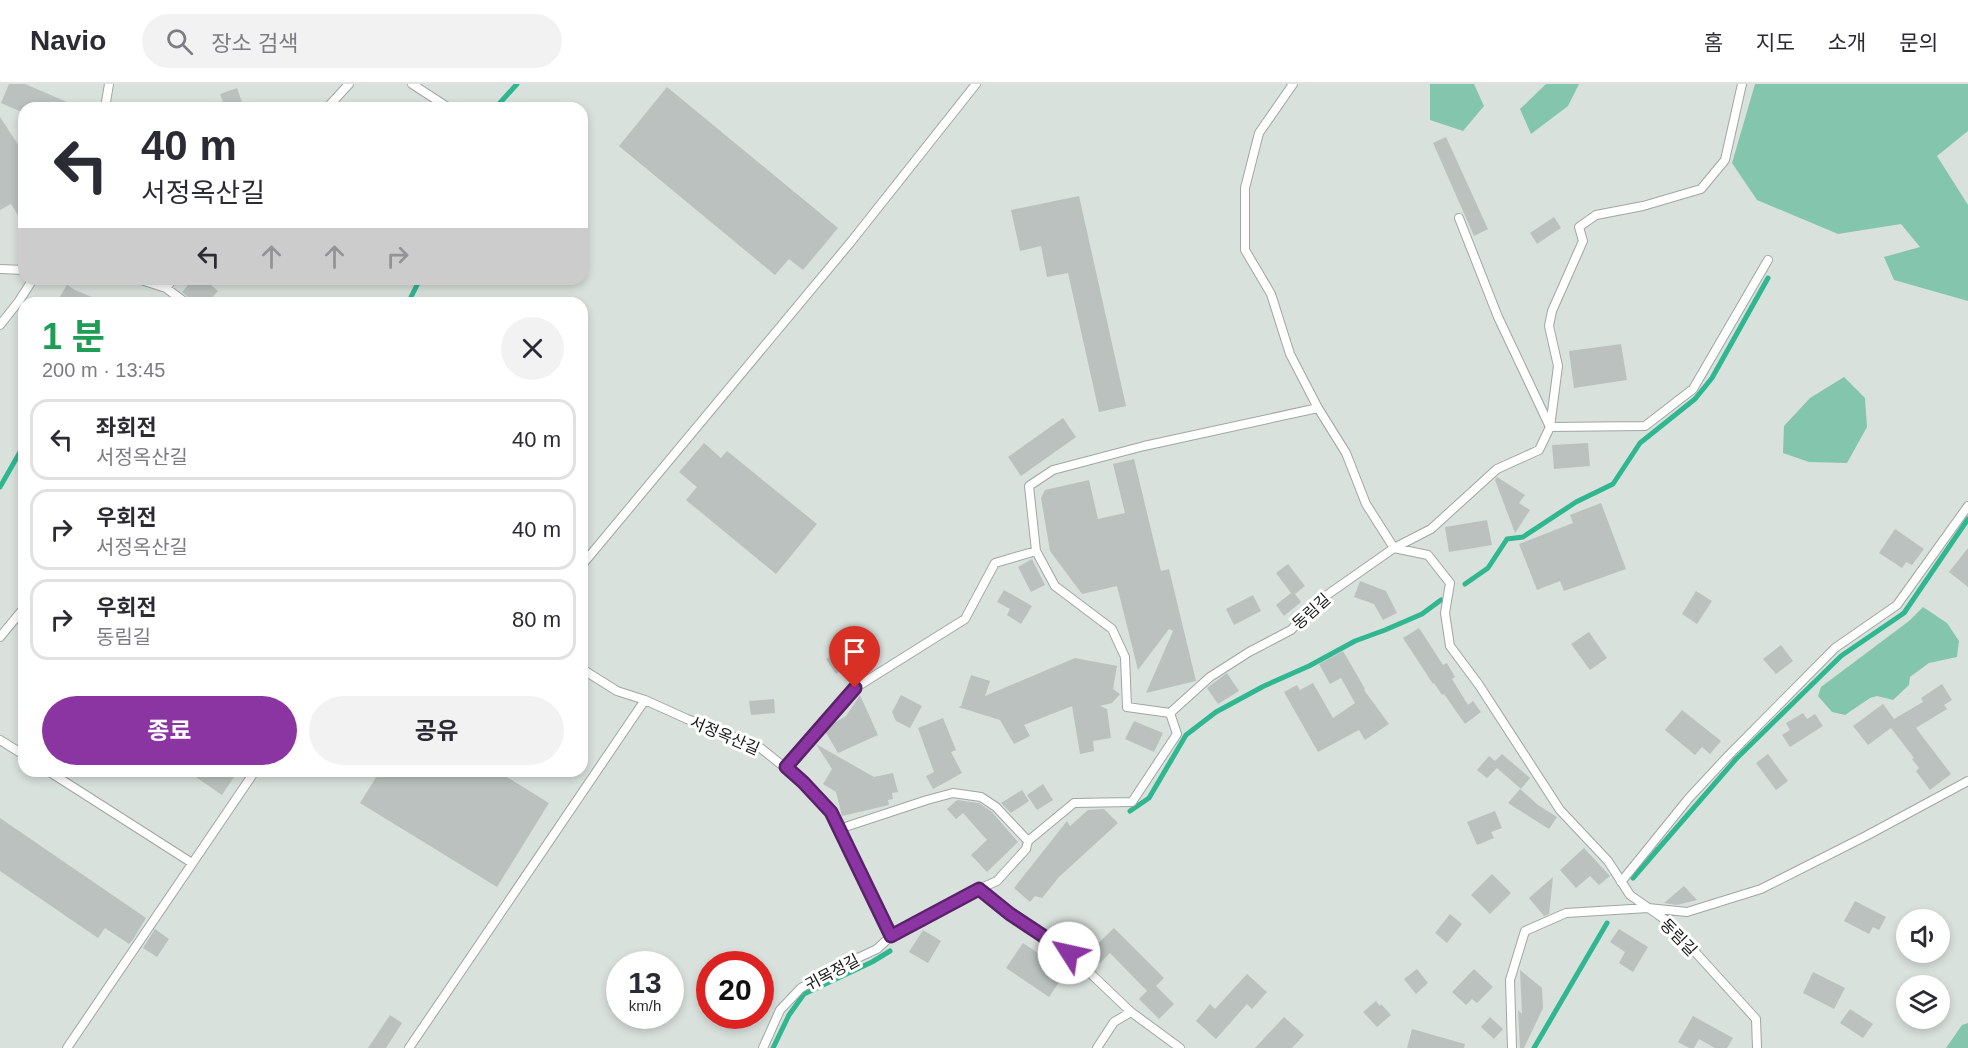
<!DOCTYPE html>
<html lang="ko">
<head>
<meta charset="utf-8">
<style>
	body { margin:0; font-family:Arial,"Noto Sans KR",sans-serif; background:#f2f2f3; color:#2b2b33; height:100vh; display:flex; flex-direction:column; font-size:22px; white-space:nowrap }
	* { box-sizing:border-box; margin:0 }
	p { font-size:20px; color:#7c7c81 }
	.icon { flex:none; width:33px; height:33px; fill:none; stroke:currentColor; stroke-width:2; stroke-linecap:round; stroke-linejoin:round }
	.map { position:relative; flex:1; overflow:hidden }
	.side { position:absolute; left:18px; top:213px; width:570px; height:480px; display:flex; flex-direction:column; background:#fff; border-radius:18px; box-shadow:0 3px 9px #0003 }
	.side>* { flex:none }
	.guide { position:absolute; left:18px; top:18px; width:570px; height:183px; border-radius:18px; box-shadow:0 3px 9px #0003; background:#fff; color:#2b2b33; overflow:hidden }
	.controls { position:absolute; left:1896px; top:825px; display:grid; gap:12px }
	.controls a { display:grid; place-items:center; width:54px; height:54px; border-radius:50%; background:#fff; box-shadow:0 3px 9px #0003; font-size:30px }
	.speed { position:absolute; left:606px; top:867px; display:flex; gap:12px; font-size:30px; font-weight:700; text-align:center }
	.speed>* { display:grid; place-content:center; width:78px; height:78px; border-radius:50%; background:#fff; box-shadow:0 3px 9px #0003; line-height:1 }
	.speed small { font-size:15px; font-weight:400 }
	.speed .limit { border:9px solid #d22; background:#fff; color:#111 }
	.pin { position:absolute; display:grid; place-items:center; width:51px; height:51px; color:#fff; margin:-62px -26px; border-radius:50% 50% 50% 0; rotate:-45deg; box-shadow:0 0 6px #0007 }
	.pin .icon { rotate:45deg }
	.me { position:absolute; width:66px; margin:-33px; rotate:305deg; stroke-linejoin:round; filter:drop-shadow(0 0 4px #0008) }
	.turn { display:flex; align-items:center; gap:21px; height:126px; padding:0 24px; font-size:27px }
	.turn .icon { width:78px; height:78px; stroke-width:2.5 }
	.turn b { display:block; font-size:42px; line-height:51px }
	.lanes { display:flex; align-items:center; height:57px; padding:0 24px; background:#0003; justify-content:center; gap:30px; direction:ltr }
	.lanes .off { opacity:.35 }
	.round { display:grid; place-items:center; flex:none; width:63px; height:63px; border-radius:32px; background:#f2f2f3 }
	.overview { display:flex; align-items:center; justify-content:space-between; height:102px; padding:0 24px }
	h1 { font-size:36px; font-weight:700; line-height:45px; color:#1e9e55 }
	.primary-button { display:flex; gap:12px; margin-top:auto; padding:12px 24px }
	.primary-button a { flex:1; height:69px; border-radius:36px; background:#8b35a2; color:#fff; font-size:24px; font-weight:700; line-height:69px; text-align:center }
	.primary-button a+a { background:#f2f2f3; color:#2b2b33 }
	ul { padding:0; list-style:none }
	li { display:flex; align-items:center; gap:18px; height:81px; margin:0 12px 9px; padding:0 12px; border:3px solid #e1e1e2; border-radius:18px }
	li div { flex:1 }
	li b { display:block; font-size:22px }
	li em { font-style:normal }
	header { display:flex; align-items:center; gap:36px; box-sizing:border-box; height:84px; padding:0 30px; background:#fff; border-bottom:2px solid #e1e1e2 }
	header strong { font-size:28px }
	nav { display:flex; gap:33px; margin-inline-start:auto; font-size:21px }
	.search { width:420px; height:54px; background:#f2f2f3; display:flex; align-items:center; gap:15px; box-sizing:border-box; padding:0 21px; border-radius:33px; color:#7c7c81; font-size:22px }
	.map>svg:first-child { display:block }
</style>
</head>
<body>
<header>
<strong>Navio</strong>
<div class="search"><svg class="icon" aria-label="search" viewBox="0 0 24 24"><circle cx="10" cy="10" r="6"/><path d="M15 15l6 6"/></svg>장소 검색</div>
<nav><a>홈</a><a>지도</a><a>소개</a><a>문의</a></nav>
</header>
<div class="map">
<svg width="1968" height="964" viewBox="0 0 1968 964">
	<rect width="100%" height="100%" fill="#d9e1dd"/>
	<path fill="#84c6ad" d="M1430,0H1474L1484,22L1463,47L1430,36Z
		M1546,0H1579L1568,22L1531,50L1520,25Z
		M1755,0H1968V47L1937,72L1968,121V217L1894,196L1884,173L1920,163L1901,140L1838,150L1757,116L1732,79Z
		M1844,293L1865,314L1867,343L1847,379L1809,378L1783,369L1784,342L1810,314Z
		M1923,523L1947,539L1959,557L1957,573L1929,579L1910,593L1909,601L1893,616L1877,612L1870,614L1845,631L1832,628L1818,612L1821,603L1909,537Z
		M1968,939V964H1946L1962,941Z"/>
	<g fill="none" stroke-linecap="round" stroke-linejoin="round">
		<path stroke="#31b78f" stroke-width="5" d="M497,24L498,21L517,0
			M408,219L420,195
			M0,403L24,361
			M1465,500L1488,484L1507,455L1523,453L1576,418L1613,400L1640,359L1695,315L1712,294L1768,194
			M1130,727L1149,714L1186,651L1216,628L1264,602L1309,582L1355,557L1385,546L1422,530L1441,516
			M1633,794L1736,675L1841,572L1904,529L1968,435
			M773,964L789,931L804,910L872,878L890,867
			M1534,964L1607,839"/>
	</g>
	<path fill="#bac1be" d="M9,0H25L81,24H24V29L1,19Z
		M667,3L838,144L803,186L789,175L775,191L619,62Z
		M237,4L244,24H225L220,10Z
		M0,33L17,59L24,62V141L11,120L0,126Z
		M1446,53L1488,145L1474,152L1433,59Z
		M1079,112L1126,322L1099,328L1068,189L1047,193L1041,162L1020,167L1011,126Z
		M1554,133L1561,144L1537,160L1530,149Z
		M193,195H204L218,207L207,219H195L182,208Z
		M67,201L75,206L106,219H56Z
		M1621,260L1627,296L1574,304L1569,267Z
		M1063,334L1076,353L1021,392L1008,373Z
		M704,359L721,374L727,367L817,440L776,490L686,416L697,403L679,388Z
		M1588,359L1590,382L1554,385L1552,361Z
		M1134,375L1161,487L1169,485L1196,597L1146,609L1173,547L1169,545L1138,586L1117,502L1082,510L1050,467L1041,414L1045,406L1089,396L1098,435L1125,429L1113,380Z
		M1497,393L1525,411L1519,419L1530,426L1515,449L1495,396Z
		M1601,419L1626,485L1564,507L1560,497L1537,506L1519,460L1573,439L1570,431Z
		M1487,436L1492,461L1449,468L1445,443Z
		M1895,445L1924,465L1912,481L1906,478L1902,484L1879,469Z
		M1968,464V503L1949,488Z
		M1032,475L1045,501L1031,508L1018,483Z
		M1288,480L1305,502L1295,510L1301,518L1284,532L1276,521L1291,509L1276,489Z
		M1360,497L1386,507L1397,529L1383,536L1374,520L1354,513Z
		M1004,506L1032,522L1021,540L1007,531L1010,525L997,518Z
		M1696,507L1712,517L1697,540L1682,530Z
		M1253,511L1261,527L1234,541L1226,525Z
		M1419,544L1443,581L1447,579L1455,593L1452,595L1468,621L1473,617L1481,628L1465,640L1444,610L1442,611L1434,599L1433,600L1403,554Z
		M1589,548L1607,574L1590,586L1571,560Z
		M849,560L859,574L836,590L826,575Z
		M1781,561L1793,577L1776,590L1763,575Z
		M1343,567L1365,605L1364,606L1389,640L1365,656L1359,646L1318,668L1284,608L1297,601L1300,606L1313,599L1333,634L1355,619L1341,594L1330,600L1319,580Z
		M1075,574L1117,582L1113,605L1120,610L1112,619L1100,622L1107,625L1111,654L1093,657L1094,667L1080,670L1072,622L1024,641L1030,652L1014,660L1000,636L958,623L961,622L971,591L990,597L985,612Z
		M1227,589L1239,607L1218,620L1207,604Z
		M1942,600L1952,616L1944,621L1947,625L1916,644L1951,690L1930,706L1916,687L1919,684L1912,675L1914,674L1891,644L1868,661L1853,642L1883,620L1894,635L1923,618L1921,614Z
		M860,611L878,651L838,669L825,647L831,641L846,632Z
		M901,611L922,622L910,644L896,637L892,628Z
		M774,615L775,629L751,631L749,617Z
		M1682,626L1721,657L1710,670L1702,663L1695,671L1665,646Z
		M1803,629L1807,635L1815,630L1823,642L1790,663L1782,651L1790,646L1786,639Z
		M943,634L956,666L951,668L962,689L933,705L926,692L934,688L918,644Z
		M1134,637L1163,649L1154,668L1125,655Z
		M816,660L874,693L893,689L898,708L892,709L893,715L888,716L889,721L842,732L836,708L823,700L832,685Z
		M1502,670L1530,694L1521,705L1497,684L1487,694L1477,686L1489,672L1495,677Z
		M1768,670L1788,697L1776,706L1756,679Z
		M187,687H238L222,711Z
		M380,687H497L549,719L497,803L360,719Z
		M1043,700L1053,716L1037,726L1027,711Z
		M1520,705L1538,721L1557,733L1549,745L1508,719Z
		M1022,706L1029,717L1011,729L1001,719Z
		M957,716L979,719L992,728L1018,758L987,788L971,771L987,756L963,729L956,735L947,725Z
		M1104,725L1118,739L1059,793L1042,814L1035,812L1030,818L1014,804L1067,737L1070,742L1088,726Z
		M1495,727L1502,744L1491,748L1494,754L1477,761L1467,738Z
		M0,734L146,834L132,857L129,860L105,844L98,854L0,787Z
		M1584,764L1610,792L1599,801L1590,792L1576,804L1560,786Z
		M1492,790L1511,809L1490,830L1471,811Z
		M1553,793L1549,830L1544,832L1529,814Z
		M1684,802L1697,816L1677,821L1664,819Z
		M1855,817L1886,833L1879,846L1873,843L1869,850L1844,837Z
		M1450,830L1462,840L1447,859L1435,849Z
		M1114,844L1164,894L1156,902L1174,920L1159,935L1139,915L1147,907L1110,869L1095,884L1084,873Z
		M155,845L169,855L157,873L143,864Z
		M1619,845L1648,863L1633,888L1619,879L1625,868L1610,858Z
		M923,846L941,857L928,879L909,868Z
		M1023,859L1066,888L1049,913L1006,884Z
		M1417,885L1428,899L1416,910L1404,895Z
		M1474,885L1493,903L1477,919L1472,915L1466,921L1452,908Z
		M1520,886L1542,904L1543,924L1524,964H1520L1518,926L1522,930Z
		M1813,888L1845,904L1834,925L1803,909Z
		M1247,890L1267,908L1252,925L1247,920L1216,955L1196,937L1210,920L1215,925Z
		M1376,917L1380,922L1381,920L1391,931L1377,943L1363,928Z
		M1850,925L1873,940L1863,954L1840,939Z
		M390,931L402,939L386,964H368Z
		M1693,932L1733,954L1727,964H1715L1699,955L1694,964H1689L1678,958Z
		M1284,933L1304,951L1292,964H1255Z
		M1490,933L1503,945L1494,955L1481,943Z
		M1412,945L1465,960L1464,964H1407Z"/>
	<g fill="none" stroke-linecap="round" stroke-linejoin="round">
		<defs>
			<path id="lane" d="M412,0L449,24
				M1293,0L1259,49L1245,104V166L1271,210L1290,270L1318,324L1346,369L1366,420L1394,464L1431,445L1497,385L1539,366L1550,343L1558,282L1549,242L1552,227L1583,157L1579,143L1596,131L1643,122L1701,105L1725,76L1742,0
				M105,24L109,0
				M327,24L349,0
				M1459,134L1498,233L1550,343L1645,342L1693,305L1768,176
				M0,185L24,186
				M138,195L166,204L186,219
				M166,204L173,195
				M0,241L19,217L33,195
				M1036,467L1029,402L1053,386L1144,362L1318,324
				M582,481L850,159L976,0
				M0,553L24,524
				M582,585L617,607L645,616L687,635L758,662L803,698L831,727L891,852L979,805L991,816L1069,869L1131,928L1180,964
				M0,656L24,671
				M786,683L855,604L965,535L995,479L1036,467L1055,502L1112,545L1125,573L1127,623L1170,629L1210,593L1249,568L1291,546L1317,518L1394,464L1428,471L1450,499L1445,529L1450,562L1479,601L1560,726L1608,777L1630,811L1667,837L1756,935L1757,964
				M48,687L192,779
				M839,745L927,716L953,709L981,713L996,723L1028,757L1074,719L1132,718L1177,650L1170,629
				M1621,798L1689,714L1728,672L1835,564L1897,521L1968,422
				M979,805L997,797L1026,765L1028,757
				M67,964L255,687
				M409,964L645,616
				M763,964L780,926L801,904L830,887L877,865L891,852
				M1097,964L1114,938L1131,928
				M1512,964L1510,896L1525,847L1566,829L1648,824L1687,828L1761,805L1866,752L1968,697"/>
		</defs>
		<use href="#lane" stroke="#9fa6a3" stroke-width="10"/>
		<use href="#lane" stroke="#fff" stroke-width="8"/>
	</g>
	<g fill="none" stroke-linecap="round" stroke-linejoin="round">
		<defs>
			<path id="route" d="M855,604L786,683L803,698L831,728L891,852L979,805L1010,830L1069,869"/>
		</defs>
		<use href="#route" stroke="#5a2269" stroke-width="15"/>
		<use href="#route" stroke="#8b35a2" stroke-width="10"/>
	</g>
	<g text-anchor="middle" stroke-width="6" stroke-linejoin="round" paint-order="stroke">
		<g font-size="16" fill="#161817" stroke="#fff">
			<text transform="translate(1311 527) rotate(-42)" y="6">동림길</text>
			<text transform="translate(725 651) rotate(23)" y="6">서정옥산길</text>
			<text transform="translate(1679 853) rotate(46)" y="6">동림길</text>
			<text transform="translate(832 888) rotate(-28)" y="6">귀목정길</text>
		</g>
	</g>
</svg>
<div class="controls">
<a><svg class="icon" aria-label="sound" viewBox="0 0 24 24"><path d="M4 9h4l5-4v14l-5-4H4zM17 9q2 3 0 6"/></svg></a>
<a><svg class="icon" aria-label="layers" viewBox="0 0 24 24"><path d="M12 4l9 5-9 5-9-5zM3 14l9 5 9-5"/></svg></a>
</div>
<div class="speed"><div>13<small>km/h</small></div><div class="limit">20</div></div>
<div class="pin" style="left:855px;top:604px;background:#d93025"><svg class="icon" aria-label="arrive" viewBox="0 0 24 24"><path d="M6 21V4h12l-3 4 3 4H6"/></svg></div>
<svg class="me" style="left:1069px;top:869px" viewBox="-20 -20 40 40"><circle r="19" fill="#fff"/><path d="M0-13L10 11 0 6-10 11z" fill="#8b35a2"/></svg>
<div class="guide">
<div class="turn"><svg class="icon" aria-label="left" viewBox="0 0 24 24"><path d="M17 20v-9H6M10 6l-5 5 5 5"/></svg><div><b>40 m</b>서정옥산길</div></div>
<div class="lanes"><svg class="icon" aria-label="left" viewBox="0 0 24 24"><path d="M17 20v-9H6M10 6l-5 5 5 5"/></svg><svg class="icon off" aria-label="ahead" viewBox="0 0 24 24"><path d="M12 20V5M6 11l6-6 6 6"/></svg><svg class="icon off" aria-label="ahead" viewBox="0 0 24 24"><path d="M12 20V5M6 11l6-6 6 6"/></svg><svg class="icon off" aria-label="right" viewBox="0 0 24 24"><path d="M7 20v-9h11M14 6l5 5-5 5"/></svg></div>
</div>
<section class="side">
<div class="overview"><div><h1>1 분</h1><p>200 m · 13:45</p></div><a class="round"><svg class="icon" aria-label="close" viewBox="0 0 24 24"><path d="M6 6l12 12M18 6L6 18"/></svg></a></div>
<ul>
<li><svg class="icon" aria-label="left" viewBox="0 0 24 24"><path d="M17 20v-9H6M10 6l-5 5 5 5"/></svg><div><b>좌회전</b><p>서정옥산길</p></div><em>40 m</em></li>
<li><svg class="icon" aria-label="right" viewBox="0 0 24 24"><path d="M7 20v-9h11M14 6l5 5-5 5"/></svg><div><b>우회전</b><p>서정옥산길</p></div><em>40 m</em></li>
<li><svg class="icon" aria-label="right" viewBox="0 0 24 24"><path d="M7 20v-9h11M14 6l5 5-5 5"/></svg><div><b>우회전</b><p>동림길</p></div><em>80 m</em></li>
</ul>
<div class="primary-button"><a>종료</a><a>공유</a></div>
</section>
</div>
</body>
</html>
